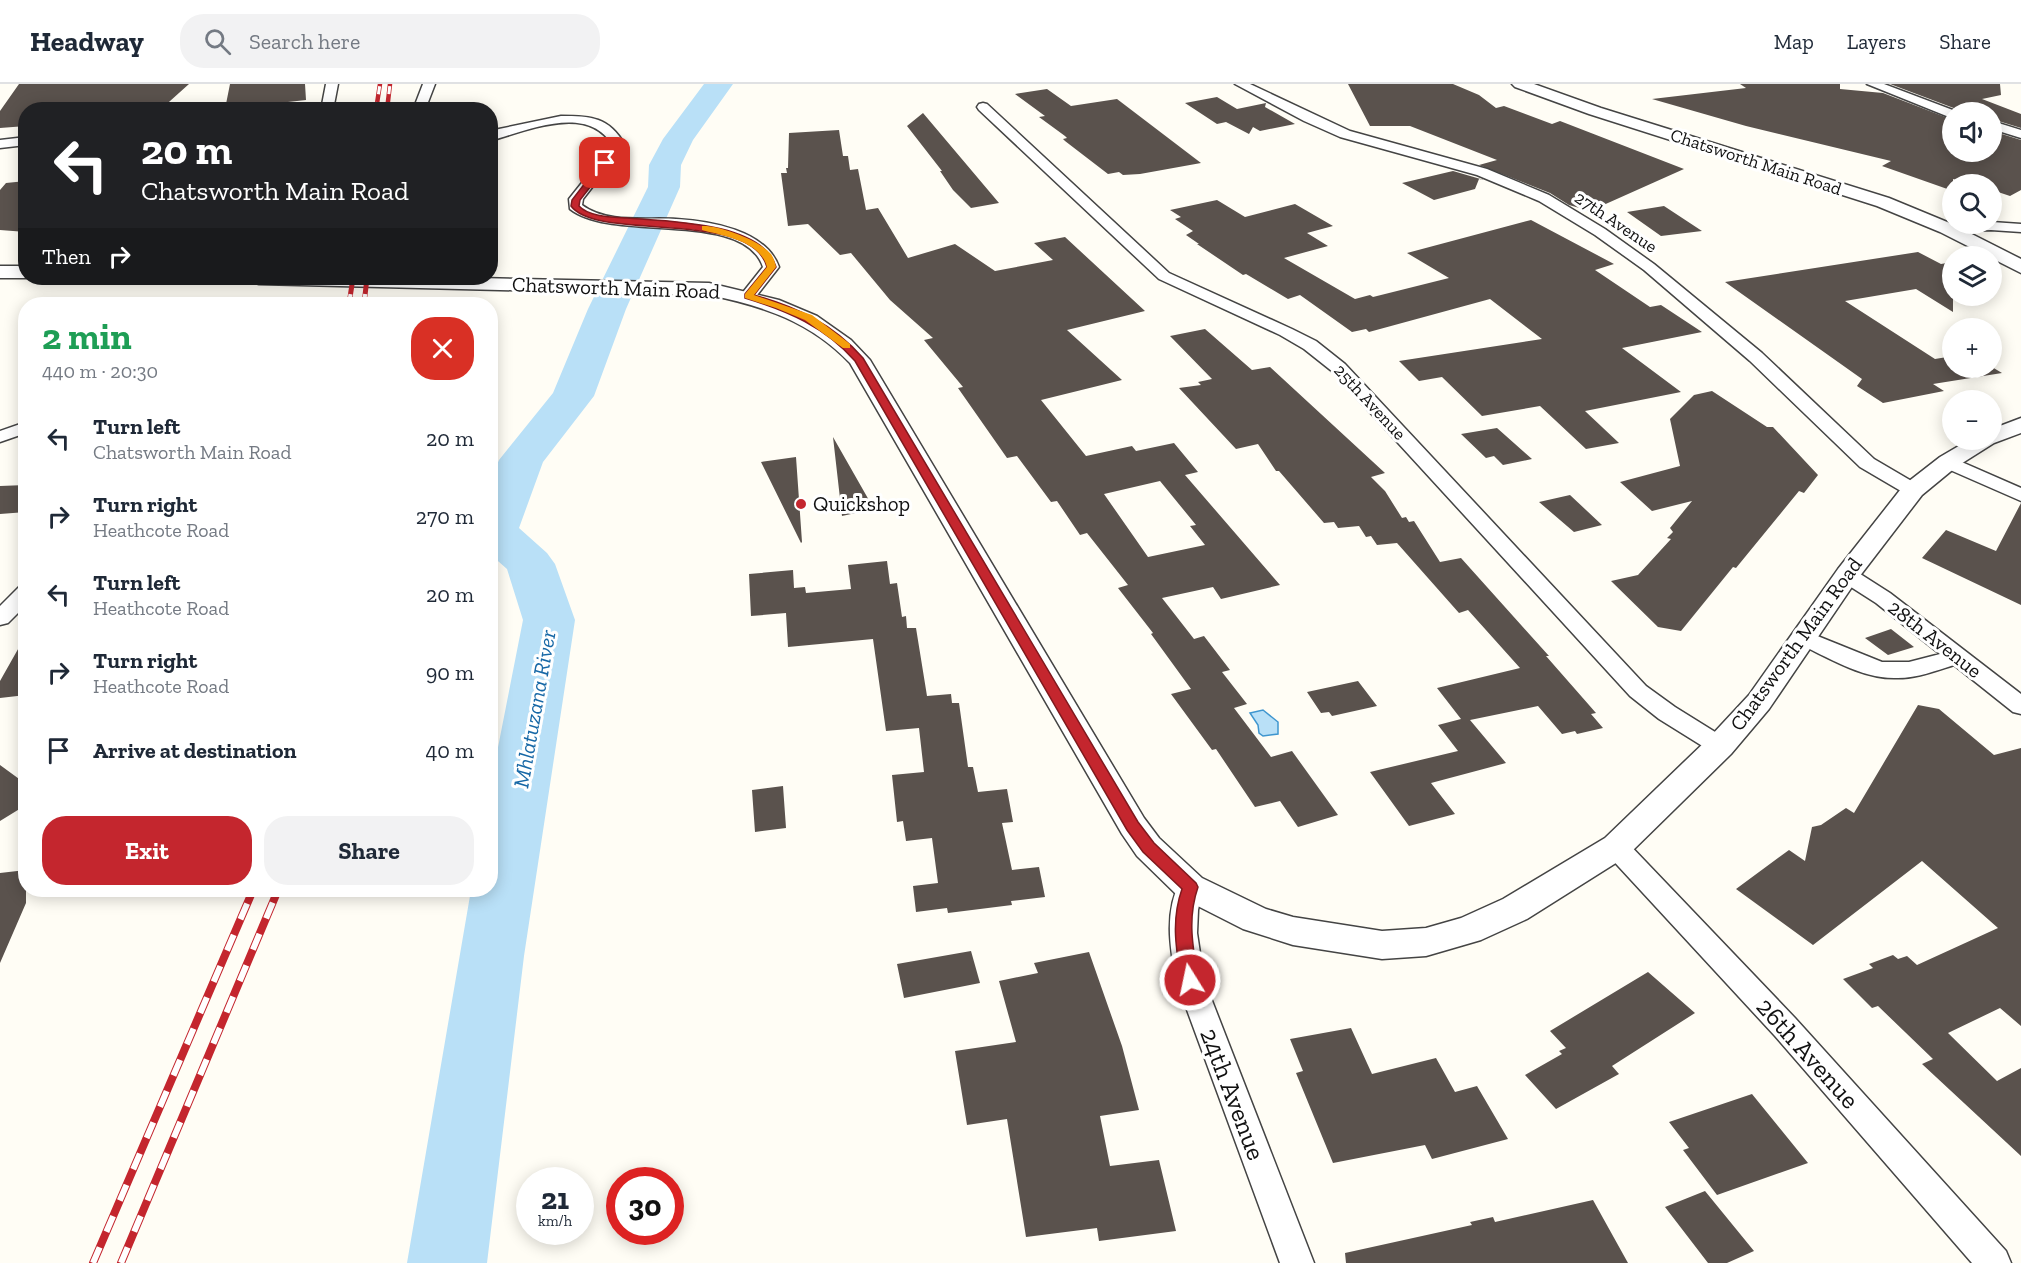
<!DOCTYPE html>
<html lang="en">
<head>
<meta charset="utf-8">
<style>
	body { margin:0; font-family:"Zilla Slab",serif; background:#f2f2f3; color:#1f2937; height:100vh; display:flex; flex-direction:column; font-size:22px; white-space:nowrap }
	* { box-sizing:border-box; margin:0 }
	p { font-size:20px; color:#747a83 }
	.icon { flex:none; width:33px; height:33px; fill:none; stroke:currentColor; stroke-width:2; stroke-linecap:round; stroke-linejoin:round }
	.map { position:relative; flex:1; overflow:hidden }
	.side { position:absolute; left:18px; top:213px; width:480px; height:600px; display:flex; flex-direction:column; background:#fff; border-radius:24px; box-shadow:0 3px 15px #0003 }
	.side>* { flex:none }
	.guide { position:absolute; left:18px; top:18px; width:480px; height:183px; border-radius:24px; box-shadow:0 3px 15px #0003; background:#202124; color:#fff; overflow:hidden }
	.tools { position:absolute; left:1942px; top:18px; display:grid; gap:12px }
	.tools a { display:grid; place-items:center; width:60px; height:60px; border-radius:50%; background:#fff; box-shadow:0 3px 15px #0003; font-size:30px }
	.speed { position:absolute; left:516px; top:1083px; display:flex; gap:12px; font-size:30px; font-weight:700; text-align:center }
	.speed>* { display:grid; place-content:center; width:78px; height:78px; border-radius:50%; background:#fff; box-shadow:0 3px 15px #0003; line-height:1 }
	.speed small { font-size:15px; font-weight:400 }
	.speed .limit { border:9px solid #d22; background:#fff; color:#111 }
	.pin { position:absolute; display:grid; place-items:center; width:51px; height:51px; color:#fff; margin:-26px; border-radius:12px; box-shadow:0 3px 9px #0006 }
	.me { position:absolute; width:66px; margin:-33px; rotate:350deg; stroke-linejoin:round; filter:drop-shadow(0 0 4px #0008) }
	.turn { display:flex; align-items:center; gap:21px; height:126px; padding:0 24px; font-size:27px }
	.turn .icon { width:78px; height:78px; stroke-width:2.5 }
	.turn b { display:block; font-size:42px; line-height:51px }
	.then { display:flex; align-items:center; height:57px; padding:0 24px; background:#0003; gap:12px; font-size:22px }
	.round { display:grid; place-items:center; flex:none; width:63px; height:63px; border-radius:24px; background:#f2f2f3 }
	.summary { display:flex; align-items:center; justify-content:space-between; height:102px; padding:0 24px }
	h1 { font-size:36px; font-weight:700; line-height:45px; color:#1e9e55 }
	.primary-button { display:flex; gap:12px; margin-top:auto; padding:12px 24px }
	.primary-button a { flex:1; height:69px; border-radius:24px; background:#c4262e; color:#fff; font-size:24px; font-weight:700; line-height:69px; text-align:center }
	.primary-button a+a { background:#f2f2f3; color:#1f2937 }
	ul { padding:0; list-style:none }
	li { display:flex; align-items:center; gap:18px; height:78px; padding:0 24px }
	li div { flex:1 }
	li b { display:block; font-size:22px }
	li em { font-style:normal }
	header { display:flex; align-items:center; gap:36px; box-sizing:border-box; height:84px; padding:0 30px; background:#fff; border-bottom:2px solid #e0e1e3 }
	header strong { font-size:28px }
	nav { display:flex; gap:33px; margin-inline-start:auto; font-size:21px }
	.search { width:420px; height:54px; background:#f2f2f3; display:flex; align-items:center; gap:15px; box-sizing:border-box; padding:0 21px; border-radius:24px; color:#747a83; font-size:22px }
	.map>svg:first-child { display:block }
</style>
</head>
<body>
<header>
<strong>Headway</strong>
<div class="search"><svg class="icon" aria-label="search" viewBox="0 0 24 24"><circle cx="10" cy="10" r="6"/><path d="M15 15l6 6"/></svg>Search here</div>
<nav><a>Map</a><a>Layers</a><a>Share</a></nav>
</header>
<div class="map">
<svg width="2021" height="1179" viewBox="0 0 2021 1179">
	<rect width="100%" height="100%" fill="#fffdf5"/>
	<path fill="#b9e0f7" stroke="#3f96cf" stroke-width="1.5" d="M1263,626L1278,638V650L1263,652L1259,649L1258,641L1250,629Z"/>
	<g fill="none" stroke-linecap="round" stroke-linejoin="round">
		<path fill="#b9e0f7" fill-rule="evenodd" d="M704,0H733L693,56L681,81L680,103L626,225L594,312L543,378L519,444L547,469L555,480L575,536L524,872L487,1179H407L471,806H490V704L523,536L507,485L490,470V396L499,376L553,309L588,225L648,103L649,81L663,55Z"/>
	</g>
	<path fill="#5a524d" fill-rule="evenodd" d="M19,0H189L160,26H26V42L0,44V27Z
		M230,0H305L306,16L225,25Z
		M1348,0H1453L1479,11L1496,24L1504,22L1552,40L1560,37L1684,85L1590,127L1569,121L1550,109L1479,81L1497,76L1410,42H1370Z
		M1740,0H1840V5L1883,9L1953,36V68H1992V47L2021,56V106L2010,112L1992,106V100H1973L1953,95V107L1882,82L1891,77L1746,42L1652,15L1746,4Z
		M1890,0H2000L2001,11L1982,15L2021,30V44L1992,35V28H1960L1959,26Z
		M1047,5L1071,22L1117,15L1201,79L1140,90L1123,91L1119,88L1108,90L1065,57L1063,55L1067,54L1065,52L1039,33L1045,32L1015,10Z
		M1217,13L1237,25L1266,19L1265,23L1295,40L1260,47L1253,43L1249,50L1226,38L1217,40L1185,19Z
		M923,29L999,119L971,124L953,106L940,87H942L907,42Z
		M839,46L843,72H848L850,86L858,85L866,126L878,124L908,174L955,160L995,187L1053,176L1034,159L1065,153L1145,227L1067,246L1122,296L1041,316L1086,372L1132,362L1136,367L1174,359L1198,388L1185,391L1280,501L1221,515L1213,503L1162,514L1194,555L1204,552L1230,586L1222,588L1247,620L1234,624L1271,673L1292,667L1338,731L1298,743L1280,717L1255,723L1216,665L1212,666L1171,610L1191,605L1151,550L1153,549L1118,504L1128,501L1087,449L1080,451L1057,417L1051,418L1017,372L1007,374L958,304L963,303L924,256L933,254L890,216L851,169L840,171L808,140L788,142L781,89H787L786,84H788L789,49ZM1160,397L1196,441L1190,442L1205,461L1148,473L1104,410Z
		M1453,87L1484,96L1479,95L1475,105L1434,116L1402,99Z
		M26,97V148L0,146V106L6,99Z
		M1217,116L1245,133L1295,120L1333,142L1307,149L1328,162L1284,174L1355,215L1370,211L1373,213L1449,194L1407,169L1531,136L1614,180L1595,186L1650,223L1661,221L1702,248L1622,264L1681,308L1585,327L1619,359L1586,365L1540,322L1482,332L1442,293L1419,297L1399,277L1542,255L1490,215L1369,248L1366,245L1352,248L1300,211L1288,215L1246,190L1243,191L1197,160H1199L1186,151L1193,147L1175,135L1181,133L1170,126Z
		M1664,122L1702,147L1661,152L1627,128Z
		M1918,168L1941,180L1953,178V228L1916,205L1845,217L1935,275L1953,272V284L1992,283L2002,289L1933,300L1944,307L1883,319L1857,302L1862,295L1725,198Z
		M1205,245L1252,286L1270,283L1385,389L1371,393L1385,407L1402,434L1406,433L1409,438L1414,437L1440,478L1461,474L1549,572H1546L1596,629L1591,630L1603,644L1577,650L1575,647L1562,650L1538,622L1470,636L1506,679L1431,699L1455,730L1409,742L1370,688L1458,667L1438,641L1461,635L1437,604L1520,584L1468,526L1459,529L1397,459L1377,461L1371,452L1366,453L1359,442L1338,444L1334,438L1324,439L1279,387H1276L1258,360L1236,365L1179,304L1201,301L1198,298L1212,295L1170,252Z
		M1712,307L1767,343H1773L1818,391L1804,409L1799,407L1736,484L1733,483L1681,547L1658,543L1611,497L1638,491L1671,455L1667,454L1673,448L1670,444L1692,417L1652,427L1620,398L1680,382L1670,335L1694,311Z
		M1497,344L1532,375L1503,381L1494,372L1486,374L1461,350Z
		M833,353L874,425L842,432Z
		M796,373L802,458L801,459L761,378Z
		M26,401V428L0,430V402Z
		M1570,411L1602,441L1574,448L1539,418Z
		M2021,419V521L1922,474L1946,446L1996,467Z
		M887,477L890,500L897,499L902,533L906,532L907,544H916L927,612L951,610L952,619H959L968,683H973L978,708L1007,705L1013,738L1002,739L1012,786L1039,783L1045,813L1011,817L1012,821L948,829L947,824L916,828L913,802L938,799L932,754L906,757L903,737L897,738L892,691L924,688L919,644L886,647L873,555L788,563L786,529L751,532L749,490L793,486L794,504L805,503L806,509L851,505L848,481Z
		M1891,545L1914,563L1888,571L1865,554Z
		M26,551V611L0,614V597Z
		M1358,597L1377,622L1332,632L1329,628L1321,629L1307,608Z
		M1918,621L1939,625L1994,671L2021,664V942L2000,924L1948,949L1997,997L2021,984V1072L1922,980L1933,975L1878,922L1872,924L1843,895L1873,884L1869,880L1893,871L1898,875L1907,872L1917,881L1998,844L1922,777L1813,861L1736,805L1789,766L1805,777L1812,743L1821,741L1846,724L1854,729Z
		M0,681L26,700V721L0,737Z
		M783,702L786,744L755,748L752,706Z
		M26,786V819L0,879V789Z
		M971,867L980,899L904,914L897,880Z
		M1089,868L1122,962L1139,1026L1100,1032L1110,1082L1159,1076L1176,1147L1099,1157L1097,1144L1026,1153L1007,1035L967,1041L955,967L1016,958L999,897L1038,889L1034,879Z
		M1648,888L1695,929L1612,982L1619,990L1556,1025L1525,991L1562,970L1559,967L1566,964L1550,947Z
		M1351,944L1372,990L1436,974L1455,1008L1477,1002L1508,1055L1432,1075L1425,1061L1333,1079L1296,989L1303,987L1290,955Z
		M1752,1010L1808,1079L1717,1111L1683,1066L1689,1064L1669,1038Z
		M1705,1107L1754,1167L1727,1179H1708L1665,1123Z
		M1593,1116L1628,1179H1346L1345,1169L1472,1141L1470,1138L1493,1133L1495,1138Z"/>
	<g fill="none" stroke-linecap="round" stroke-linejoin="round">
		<defs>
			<path id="minor" d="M326,0H338L333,26H321Z
				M423,0H435L425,26H413Z
				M1235,0H1250L1350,47L1487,85L1549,111L1605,145L1654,180L1762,269L1874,375L1920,402L1923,406L1920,410H1906L1860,383L1750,277L1644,186L1595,151L1539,117L1477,91L1340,53L1304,37Z
				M1867,0H1884L1958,28H1953V34L1949,33Z
				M983,19L987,20L1169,189L1292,245L1316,257L1345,280L1646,602L1675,623L1728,656L1732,662L1728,668L1720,670L1712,668L1659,635L1630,612L1333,288L1304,265L1280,251L1159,195L979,26L977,23L979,20Z
				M561,32C591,32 609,33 625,61L583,115L582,121C607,140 647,133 676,135C710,137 766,146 779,183L754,215H742L740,212L763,183C744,125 613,159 570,125L569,115L612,61C588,19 526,47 490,57V48L499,45Z
				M1992,37L2021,46V54L1992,45Z
				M26,53V61L0,64V56Z
				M1992,138L2021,140V148L1991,146L1946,148L1939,144L1946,140Z
				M26,338V349L0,358V347Z
				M1948,372L2021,404V417L1941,382L1939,378L1941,374Z
				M1847,485L1854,486L1890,509L2021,610V630L2013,628L1954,581C1935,587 1915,595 1894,594C1860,594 1828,573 1797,559L1794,554L1797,549L1805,547L1882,578H1909L1940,570L1876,519L1840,496L1837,491L1840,486Z
				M26,502V521L8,539L0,541V522L19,503Z
				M1616,753L1625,756L1795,934L2006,1167L2011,1179H1972L1775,952L1607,770L1603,763L1607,756Z
				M1190,793L1199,796L1203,803L1198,826L1197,849L1204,896L1314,1179H1280L1176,896C1170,863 1164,827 1181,796Z"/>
			<path id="tertiary" d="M1512,0H1534L1601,24L1889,114L1952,140L2021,175V189L1940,148L1877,122L1589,30L1515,3Z
				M0,182H26L27,194H0Z
				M249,194H479L709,199L779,216L817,232L851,256L870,276L1144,734L1159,754L1202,794L1266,825L1293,833L1382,847L1426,844L1461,834L1503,815L1605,754L1709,654L1749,611L1838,485L1904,401L1940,373L1969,356H1992V345L2021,334V349L1994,359L1956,383L1922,411L1856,497L1769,625L1731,670L1627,772L1527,835L1481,856L1426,872L1382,875L1293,861L1243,845L1178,812L1137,772L1122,750L850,279C811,238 764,222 709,211L259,200L252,198Z"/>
		</defs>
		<use href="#minor" stroke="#444" stroke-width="3"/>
		<use href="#tertiary" stroke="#444" stroke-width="3"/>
		<use href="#minor" fill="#fff" fill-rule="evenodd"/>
		<use href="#tertiary" fill="#fff" fill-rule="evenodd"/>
		<defs>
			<path id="rail-far2" d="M376,26L380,0
				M387,26L390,0"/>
			<path id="rail-far1" d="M349,220L353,194
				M364,220L367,194"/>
			<path id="rail" d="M93,1179L253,806
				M121,1179L278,806"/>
		</defs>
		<use href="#rail-far2" stroke="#c4262e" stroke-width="4.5"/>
		<use href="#rail-far1" stroke="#c4262e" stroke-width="5"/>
		<use href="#rail" stroke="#c4262e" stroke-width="8"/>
		<use href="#rail-far2" stroke="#fff" stroke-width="3" stroke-dasharray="8" stroke-linecap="butt"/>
		<use href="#rail-far1" stroke="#fff" stroke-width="4" stroke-dasharray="10" stroke-linecap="butt"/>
		<use href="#rail" stroke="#fff" stroke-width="6" stroke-dasharray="17" stroke-linecap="butt"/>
	</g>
	<path fill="#c4262e" stroke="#7f191e" stroke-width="1.5" d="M602,77L609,79L580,116L579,122C589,133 613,133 627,134C666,137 763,138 776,183L754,211C797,223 833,240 863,274L1138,738L1154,759L1196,799L1198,803C1187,835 1193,863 1198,896L1196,901L1190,903L1184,901L1181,896C1176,864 1171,836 1182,805L1143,768L1127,746L855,277C825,243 788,227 745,214V210L767,183C751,124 597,158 571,122L572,116Z"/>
	<path fill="#f59e0b" d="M702,142C719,141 759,156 771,170C774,174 775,179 776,183L754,211L812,231L850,260V264H843L805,236L776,224L745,214V210L767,183C760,157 724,152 702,146Z"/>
	<circle fill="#c4262e" stroke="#fff" stroke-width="2" cx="801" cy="420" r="6"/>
	<g text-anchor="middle" stroke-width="6" stroke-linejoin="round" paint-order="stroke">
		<g font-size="18" fill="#111" stroke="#fff">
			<text transform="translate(1756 78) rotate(18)" y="6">Chatsworth Main Road</text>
			<text transform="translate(1616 138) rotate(34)" y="6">27th Avenue</text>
			<text transform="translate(1370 318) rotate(47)" y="6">25th Avenue</text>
		</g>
		<g font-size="21" fill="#111" stroke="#fff">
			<text transform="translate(616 204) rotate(2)" y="7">Chatsworth Main Road</text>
			<text transform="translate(1935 555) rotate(38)" y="7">28th Avenue</text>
			<text transform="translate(1796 560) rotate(-54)" y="7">Chatsworth Main Road</text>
		</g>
		<g font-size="21" fill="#111" stroke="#fff" text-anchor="start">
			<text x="813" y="427">Quickshop</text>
		</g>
		<g font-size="22" font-style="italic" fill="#1768a6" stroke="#fff">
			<text transform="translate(534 625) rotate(-80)" y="8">Mhlatuzana River</text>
		</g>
		<g font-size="26" fill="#111" stroke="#fff">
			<text transform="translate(1808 969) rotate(48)" y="9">26th Avenue</text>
			<text transform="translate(1233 1010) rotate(69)" y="9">24th Avenue</text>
		</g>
	</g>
</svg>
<div class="tools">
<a><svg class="icon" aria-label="sound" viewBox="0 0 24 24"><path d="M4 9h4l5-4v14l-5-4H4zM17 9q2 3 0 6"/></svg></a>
<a><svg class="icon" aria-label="search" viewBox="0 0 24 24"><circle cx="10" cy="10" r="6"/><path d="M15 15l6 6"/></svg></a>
<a><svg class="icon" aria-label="layers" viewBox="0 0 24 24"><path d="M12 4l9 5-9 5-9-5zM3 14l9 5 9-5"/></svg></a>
<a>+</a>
<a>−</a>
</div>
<div class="speed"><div>21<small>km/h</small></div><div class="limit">30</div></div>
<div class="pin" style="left:605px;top:79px;background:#d93025"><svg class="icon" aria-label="arrive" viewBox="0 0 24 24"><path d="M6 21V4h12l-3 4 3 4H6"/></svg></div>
<svg class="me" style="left:1190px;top:896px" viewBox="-20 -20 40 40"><circle r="17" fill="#c4262e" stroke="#fff" stroke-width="3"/><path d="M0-11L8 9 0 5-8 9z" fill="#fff"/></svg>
<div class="guide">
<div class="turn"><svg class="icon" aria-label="left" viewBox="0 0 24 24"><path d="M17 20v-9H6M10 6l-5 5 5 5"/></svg><div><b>20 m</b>Chatsworth Main Road</div></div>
<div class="then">Then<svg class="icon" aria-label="right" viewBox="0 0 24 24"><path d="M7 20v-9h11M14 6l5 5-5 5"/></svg></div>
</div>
<section class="side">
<div class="summary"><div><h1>2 min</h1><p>440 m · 20:30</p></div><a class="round" style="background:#d93025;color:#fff"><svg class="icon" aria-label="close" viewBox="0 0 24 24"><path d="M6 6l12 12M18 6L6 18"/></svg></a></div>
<ul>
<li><svg class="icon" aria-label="left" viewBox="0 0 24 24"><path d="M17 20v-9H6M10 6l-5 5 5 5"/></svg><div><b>Turn left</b><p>Chatsworth Main Road</p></div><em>20 m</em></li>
<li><svg class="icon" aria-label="right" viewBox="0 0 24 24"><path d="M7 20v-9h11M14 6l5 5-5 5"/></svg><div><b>Turn right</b><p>Heathcote Road</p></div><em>270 m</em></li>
<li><svg class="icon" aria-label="left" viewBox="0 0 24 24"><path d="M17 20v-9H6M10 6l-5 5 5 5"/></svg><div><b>Turn left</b><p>Heathcote Road</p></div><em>20 m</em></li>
<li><svg class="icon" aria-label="right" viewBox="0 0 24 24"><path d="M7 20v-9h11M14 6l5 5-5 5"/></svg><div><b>Turn right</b><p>Heathcote Road</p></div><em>90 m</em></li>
<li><svg class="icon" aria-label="arrive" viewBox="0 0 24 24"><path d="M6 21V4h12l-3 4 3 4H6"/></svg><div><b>Arrive at destination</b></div><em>40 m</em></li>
</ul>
<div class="primary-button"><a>Exit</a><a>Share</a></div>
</section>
</div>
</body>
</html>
